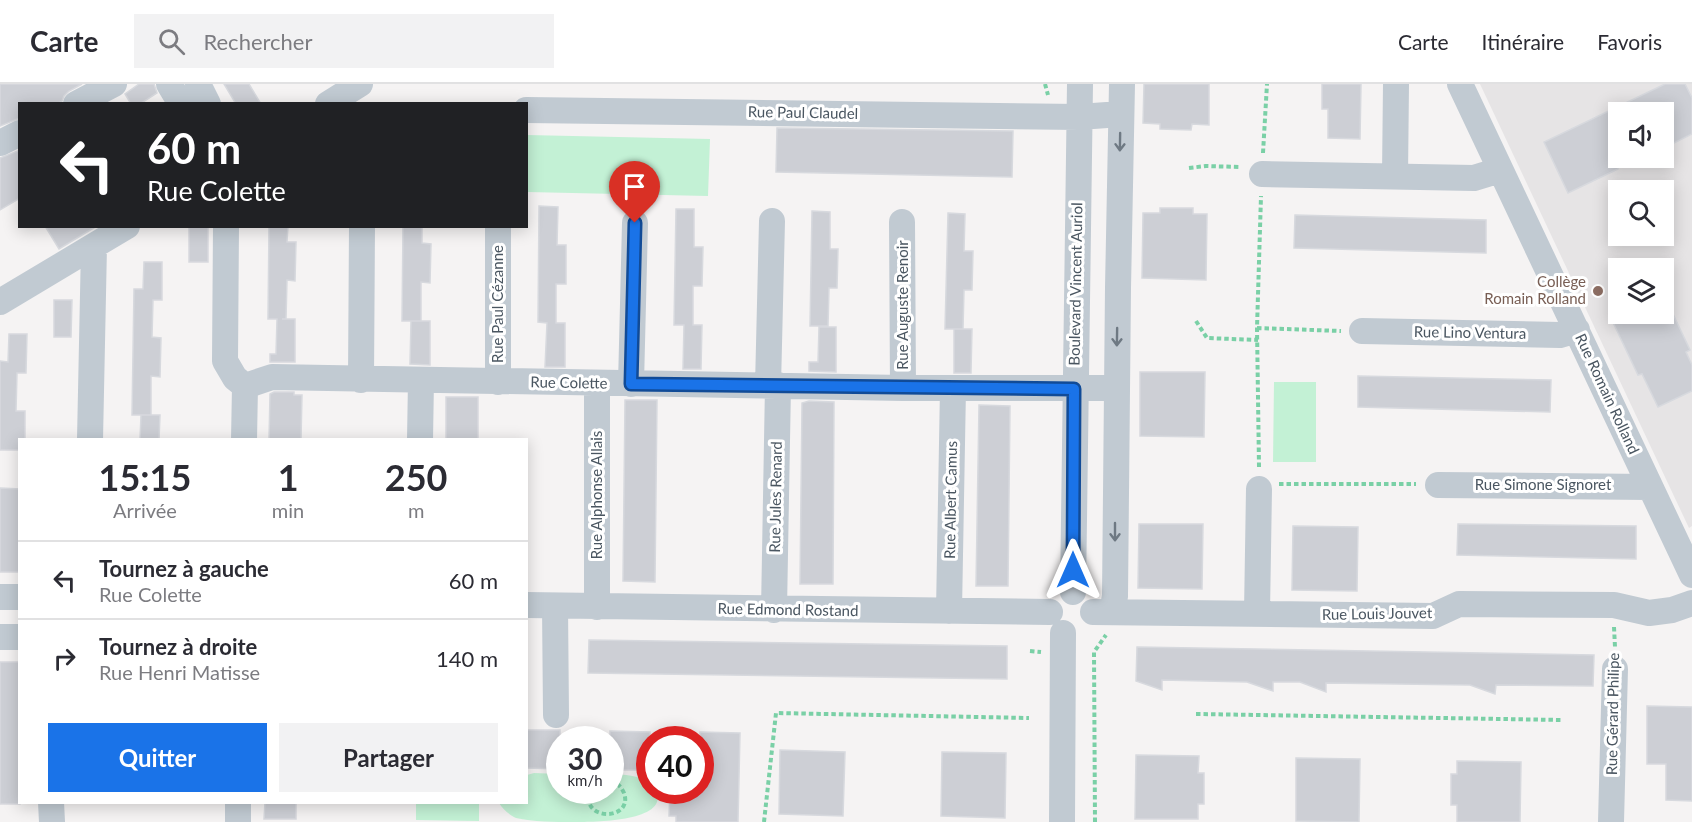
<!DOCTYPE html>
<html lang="fr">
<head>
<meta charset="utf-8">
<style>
	body { margin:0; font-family:Lato,sans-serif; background:#f2f2f3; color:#2b2b33; height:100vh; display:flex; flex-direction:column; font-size:22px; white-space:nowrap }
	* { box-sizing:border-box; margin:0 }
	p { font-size:20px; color:#7c7c81 }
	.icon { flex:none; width:33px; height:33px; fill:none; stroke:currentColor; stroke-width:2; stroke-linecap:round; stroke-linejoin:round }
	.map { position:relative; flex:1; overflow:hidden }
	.drawer { position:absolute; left:18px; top:354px; width:510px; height:366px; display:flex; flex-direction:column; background:#fff; border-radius:0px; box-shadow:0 3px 15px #0003 }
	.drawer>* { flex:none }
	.banner { position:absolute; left:18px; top:18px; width:510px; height:126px; border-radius:0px; box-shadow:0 3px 15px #0003; background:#202124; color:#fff; overflow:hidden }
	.tools { position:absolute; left:1608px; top:18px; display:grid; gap:12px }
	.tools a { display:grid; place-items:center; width:66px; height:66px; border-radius:0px; background:#fff; box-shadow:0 3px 15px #0003; font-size:30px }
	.speed { position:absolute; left:546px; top:642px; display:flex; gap:12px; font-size:30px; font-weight:700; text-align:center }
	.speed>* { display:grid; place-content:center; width:78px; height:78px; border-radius:50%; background:#fff; box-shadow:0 3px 15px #0003; line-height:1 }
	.speed small { font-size:15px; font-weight:400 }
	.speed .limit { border:9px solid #d22; background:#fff; color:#111 }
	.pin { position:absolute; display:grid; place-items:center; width:51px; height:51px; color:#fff; margin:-62px -26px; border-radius:50% 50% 50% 0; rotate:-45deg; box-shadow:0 0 6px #0007 }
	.pin .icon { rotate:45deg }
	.me { position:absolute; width:66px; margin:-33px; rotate:0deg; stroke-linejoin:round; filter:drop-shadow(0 0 4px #0008) }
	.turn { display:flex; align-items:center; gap:21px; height:126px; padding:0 30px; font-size:27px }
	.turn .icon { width:78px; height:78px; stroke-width:2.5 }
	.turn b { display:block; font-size:42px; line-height:51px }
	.eta { display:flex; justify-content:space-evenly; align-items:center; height:102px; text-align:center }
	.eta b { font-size:36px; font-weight:700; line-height:42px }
	.button { display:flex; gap:12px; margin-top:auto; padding:12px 30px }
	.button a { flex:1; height:69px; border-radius:0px; background:#1a73e8; color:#fff; font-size:24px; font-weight:700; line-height:69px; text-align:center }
	.button a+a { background:#f2f2f3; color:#2b2b33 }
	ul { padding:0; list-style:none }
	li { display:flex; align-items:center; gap:18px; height:78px; padding:0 30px; border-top:2px solid #e1e1e2 }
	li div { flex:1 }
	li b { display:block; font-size:22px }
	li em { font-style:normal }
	header { display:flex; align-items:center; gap:36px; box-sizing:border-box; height:84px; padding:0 30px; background:#fff; border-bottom:2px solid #e1e1e2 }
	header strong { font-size:28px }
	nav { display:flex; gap:33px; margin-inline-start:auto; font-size:21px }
	.search { width:420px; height:54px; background:#f2f2f3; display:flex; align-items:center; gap:15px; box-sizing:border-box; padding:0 21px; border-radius:0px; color:#7c7c81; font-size:22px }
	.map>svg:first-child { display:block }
</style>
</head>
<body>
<header>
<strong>Carte</strong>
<div class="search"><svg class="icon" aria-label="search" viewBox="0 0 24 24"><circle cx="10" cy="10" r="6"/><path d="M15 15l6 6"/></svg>Rechercher</div>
<nav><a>Carte</a><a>Itinéraire</a><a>Favoris</a></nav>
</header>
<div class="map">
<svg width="1692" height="738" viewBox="0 0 1692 738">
	<rect width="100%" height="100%" fill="#f5f3f3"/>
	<path fill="#e6e4e5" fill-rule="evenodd" d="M1480,0H1692V442L1689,444ZM1618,28H1664V74H1618ZM1618,106H1664V152H1618ZM1618,184H1664V230H1618Z"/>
	<path fill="#c3f1d5" d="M527,51L710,55L708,112L527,108Z
		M1274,298H1316V378H1273Z
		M534,689L559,690L560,706H610L611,690C624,691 639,690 649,700L650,706L656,707C670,738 592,738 573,738C555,738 533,738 516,734C509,731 503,725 499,719L526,718L527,691Z
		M416,719H479V737L416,736Z"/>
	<path fill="#cdcfd5" stroke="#d7d9de" stroke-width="1.5" d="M0,0H82L69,7L64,12L62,17L57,20H20V34L0,42Z
		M139,0H154L157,9L140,20H131L125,10Z
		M224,0H249L261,20H236Z
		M1144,0H1209V41L1192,40L1191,46L1160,45V40L1143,39Z
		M1322,0H1361L1360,55L1328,54V25H1322Z
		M1665,0H1685L1692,14V50L1664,64V28H1618V85L1568,109L1544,58Z
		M777,44L1013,47L1012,93L776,88Z
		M20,66V114L0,126V74Z
		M539,122L558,123L557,161H566V200H556V239H565V283H545L547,239L538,238Z
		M1160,124H1193V130H1207L1206,196L1142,194L1143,129H1160Z
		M676,125H694V163H703L702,202H693V241H702L701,285H683L684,241H674Z
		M812,127L830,128V165H838L837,204H829L828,242H810Z
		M948,129L965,130L964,167H973L972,206H964L963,245H945Z
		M1295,131L1486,136V169L1294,164Z
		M45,142H97L59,165Z
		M189,142H208V178H189Z
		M269,142H288L287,158H296L295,197L287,196L286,235H282H295V278H270V270H276L277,235H268Z
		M403,142H422V159L431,160L430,199L421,198V237H402Z
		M144,178H162V216H153L152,253L161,254L160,293L151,292V331H132L134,205H143Z
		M54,216H72L71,253H54Z
		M1609,230H1673L1690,266L1686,268L1692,281V307L1658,323L1642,290L1638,291Z
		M411,237H430V281L410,280Z
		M819,243H836V288L809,287V278H818Z
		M954,245H972L971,289H954Z
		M9,250H27L26,289H17L16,327H25V356H20V366H0V277L8,278Z
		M1140,288H1205L1204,353L1140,352Z
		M1358,292L1551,296L1550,328L1358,323Z
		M274,308H294V311H302L301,356H269L270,310Z
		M446,313H478V356H446Z
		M625,316H657L655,498L623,497Z
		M809,317L834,318L833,500H800L802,319Z
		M979,321L1010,322L1008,502H976Z
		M141,331H160L159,356H140Z
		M0,404L20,405V488H0Z
		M1139,440H1203L1202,505L1138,504Z
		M1458,440L1636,442V475L1457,471Z
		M1293,442L1358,443L1357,507L1292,506Z
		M589,556L1007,562V595L588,589Z
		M1137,563L1594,571L1593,602L1496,601L1495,610L1470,601L1326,599V608L1300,598H1273V607L1247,598L1162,596V606L1136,597Z
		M0,578H20V720H0Z
		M1647,622L1692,623V717L1666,716V680H1647Z
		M526,646H560V685L526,684Z
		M610,647L650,648V686H610Z
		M700,648L740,649L738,738H676V732H669L670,706H700Z
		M780,666L845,668L843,732L779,730Z
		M942,668L1006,669L1005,734L941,732Z
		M1136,671L1199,672L1198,689H1204V720H1198V735H1135Z
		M1296,674L1360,675L1359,738L1296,737Z
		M1457,677L1521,678L1520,738H1457V721H1451V690H1457Z
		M265,718H296V735H264Z"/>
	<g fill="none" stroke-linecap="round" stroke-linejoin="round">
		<path stroke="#7ad0a6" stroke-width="4" stroke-dasharray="4.5 3" stroke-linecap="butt" d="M1045,0L1048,11
			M1263,69L1267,0
			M1189,84L1206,82L1240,83
			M1196,237L1207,254L1258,256
			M1257,244L1341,247
			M1259,383L1257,244L1261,112
			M1279,400H1416
			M1614,543L1615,563
			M1030,567L1041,568
			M1196,630L1563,636
			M590,706C579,738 634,737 624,709C621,702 617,699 610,696
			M569,713L588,714
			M764,738L776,629L1029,634
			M1095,738L1094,568L1106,551"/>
		<path stroke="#c1cad2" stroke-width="26" d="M169,0L181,20
			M198,0L208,20
			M1460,0L1692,491
			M76,20L114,0
			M328,20L360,0
			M526,26L1079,33L1121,30
			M0,59L20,49
			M1262,90L1474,94L1500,86
			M1395,92L1396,0
			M902,138L903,304
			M226,142L225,277L235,294L245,302
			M498,142V298
			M0,218L127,142
			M1362,247L1560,251L1577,246
			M361,296L362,142
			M631,300L635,139
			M245,302L272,293L903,304H1116
			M768,302L772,137
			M90,356L94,162
			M244,356L245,302
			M420,356L421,296
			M1438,401L1649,403
			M1073,508L1080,0
			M0,513H20
			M526,521L1050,528
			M555,522L556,631
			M597,523V299
			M774,526L778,301
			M949,527L953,304
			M1093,528L1433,532L1459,520L1614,521L1649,529L1672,526L1692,519
			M1112,528L1115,512L1118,204L1122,0
			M1257,529L1259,405
			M0,553H20
			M51,718L52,738
			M238,738V718
			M1062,738L1063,549
			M1611,738L1615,585"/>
	</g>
	<defs><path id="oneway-shaft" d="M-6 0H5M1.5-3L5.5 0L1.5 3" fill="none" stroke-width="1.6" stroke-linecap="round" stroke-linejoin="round" transform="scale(1.5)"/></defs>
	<g stroke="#6e7983">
		<use href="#oneway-shaft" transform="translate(1120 58) rotate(91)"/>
		<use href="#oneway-shaft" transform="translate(1117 253) rotate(91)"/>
		<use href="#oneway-shaft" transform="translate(1115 448) rotate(90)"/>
	</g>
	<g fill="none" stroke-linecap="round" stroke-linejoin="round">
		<defs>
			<path id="route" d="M635,139L631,300L1074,305L1073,486"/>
		</defs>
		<use href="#route" stroke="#114b97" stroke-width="15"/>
		<use href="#route" stroke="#1a73e8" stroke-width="10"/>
	</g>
	<circle fill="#8d6e63" stroke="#fff" stroke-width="2" cx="1598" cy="207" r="6"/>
	<g text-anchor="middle" stroke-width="6" stroke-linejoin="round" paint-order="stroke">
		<g font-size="15" fill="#4a5661" stroke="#fff">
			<text transform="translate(803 29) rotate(1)" y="5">Rue Paul Claudel</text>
			<text transform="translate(1076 200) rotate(-89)" y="5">Boulevard Vincent Auriol</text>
			<text transform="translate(498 220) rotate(-90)" y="5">Rue Paul Cézanne</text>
			<text transform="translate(903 221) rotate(-90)" y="5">Rue Auguste Renoir</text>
			<text transform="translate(1470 249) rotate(1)" y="5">Rue Lino Ventura</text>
			<text transform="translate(569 299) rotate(1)" y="5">Rue Colette</text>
			<text transform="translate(1607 310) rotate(65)" y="5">Rue Romain Rolland</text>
			<text x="1543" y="406">Rue Simone Signoret</text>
			<text transform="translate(597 411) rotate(-90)" y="5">Rue Alphonse Allais</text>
			<text transform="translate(776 413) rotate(-89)" y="5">Rue Jules Renard</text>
			<text transform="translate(951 416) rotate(-89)" y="5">Rue Albert Camus</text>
			<text transform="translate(788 526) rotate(1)" y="5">Rue Edmond Rostand</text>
			<text transform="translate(1377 530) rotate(-1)" y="5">Rue Louis Jouvet</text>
			<text transform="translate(1613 630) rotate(-89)" y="5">Rue Gérard Philipe</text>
		</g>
		<g font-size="15" fill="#785e54" stroke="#fff" text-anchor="end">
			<text x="1586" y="203">Collège<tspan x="1586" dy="17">Romain Rolland</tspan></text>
		</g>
	</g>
</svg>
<div class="tools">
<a><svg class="icon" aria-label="sound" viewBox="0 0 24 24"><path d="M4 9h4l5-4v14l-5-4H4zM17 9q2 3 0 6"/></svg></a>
<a><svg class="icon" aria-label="search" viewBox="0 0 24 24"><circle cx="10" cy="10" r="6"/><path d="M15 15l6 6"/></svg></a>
<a><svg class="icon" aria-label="layers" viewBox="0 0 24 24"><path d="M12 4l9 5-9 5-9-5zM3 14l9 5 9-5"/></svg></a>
</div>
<div class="speed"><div>30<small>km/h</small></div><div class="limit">40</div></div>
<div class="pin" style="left:635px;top:139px;background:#d93025"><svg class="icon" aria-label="arrive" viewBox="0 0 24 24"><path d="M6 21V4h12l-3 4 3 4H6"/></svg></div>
<svg class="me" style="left:1073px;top:486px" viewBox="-20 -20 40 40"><path d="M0-17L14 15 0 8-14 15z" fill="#1a73e8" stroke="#fff" stroke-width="4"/></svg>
<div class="banner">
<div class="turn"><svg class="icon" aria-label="left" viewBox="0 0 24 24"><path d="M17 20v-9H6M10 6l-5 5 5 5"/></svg><div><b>60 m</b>Rue Colette</div></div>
</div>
<section class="drawer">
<div class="eta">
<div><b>15:15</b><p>Arrivée</p></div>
<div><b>1</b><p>min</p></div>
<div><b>250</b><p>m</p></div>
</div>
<ul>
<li><svg class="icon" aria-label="left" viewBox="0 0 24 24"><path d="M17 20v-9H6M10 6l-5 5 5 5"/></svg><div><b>Tournez à gauche</b><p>Rue Colette</p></div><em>60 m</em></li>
<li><svg class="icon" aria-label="right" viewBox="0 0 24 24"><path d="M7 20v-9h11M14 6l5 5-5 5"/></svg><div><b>Tournez à droite</b><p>Rue Henri Matisse</p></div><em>140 m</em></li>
</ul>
<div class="button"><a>Quitter</a><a>Partager</a></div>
</section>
</div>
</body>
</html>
